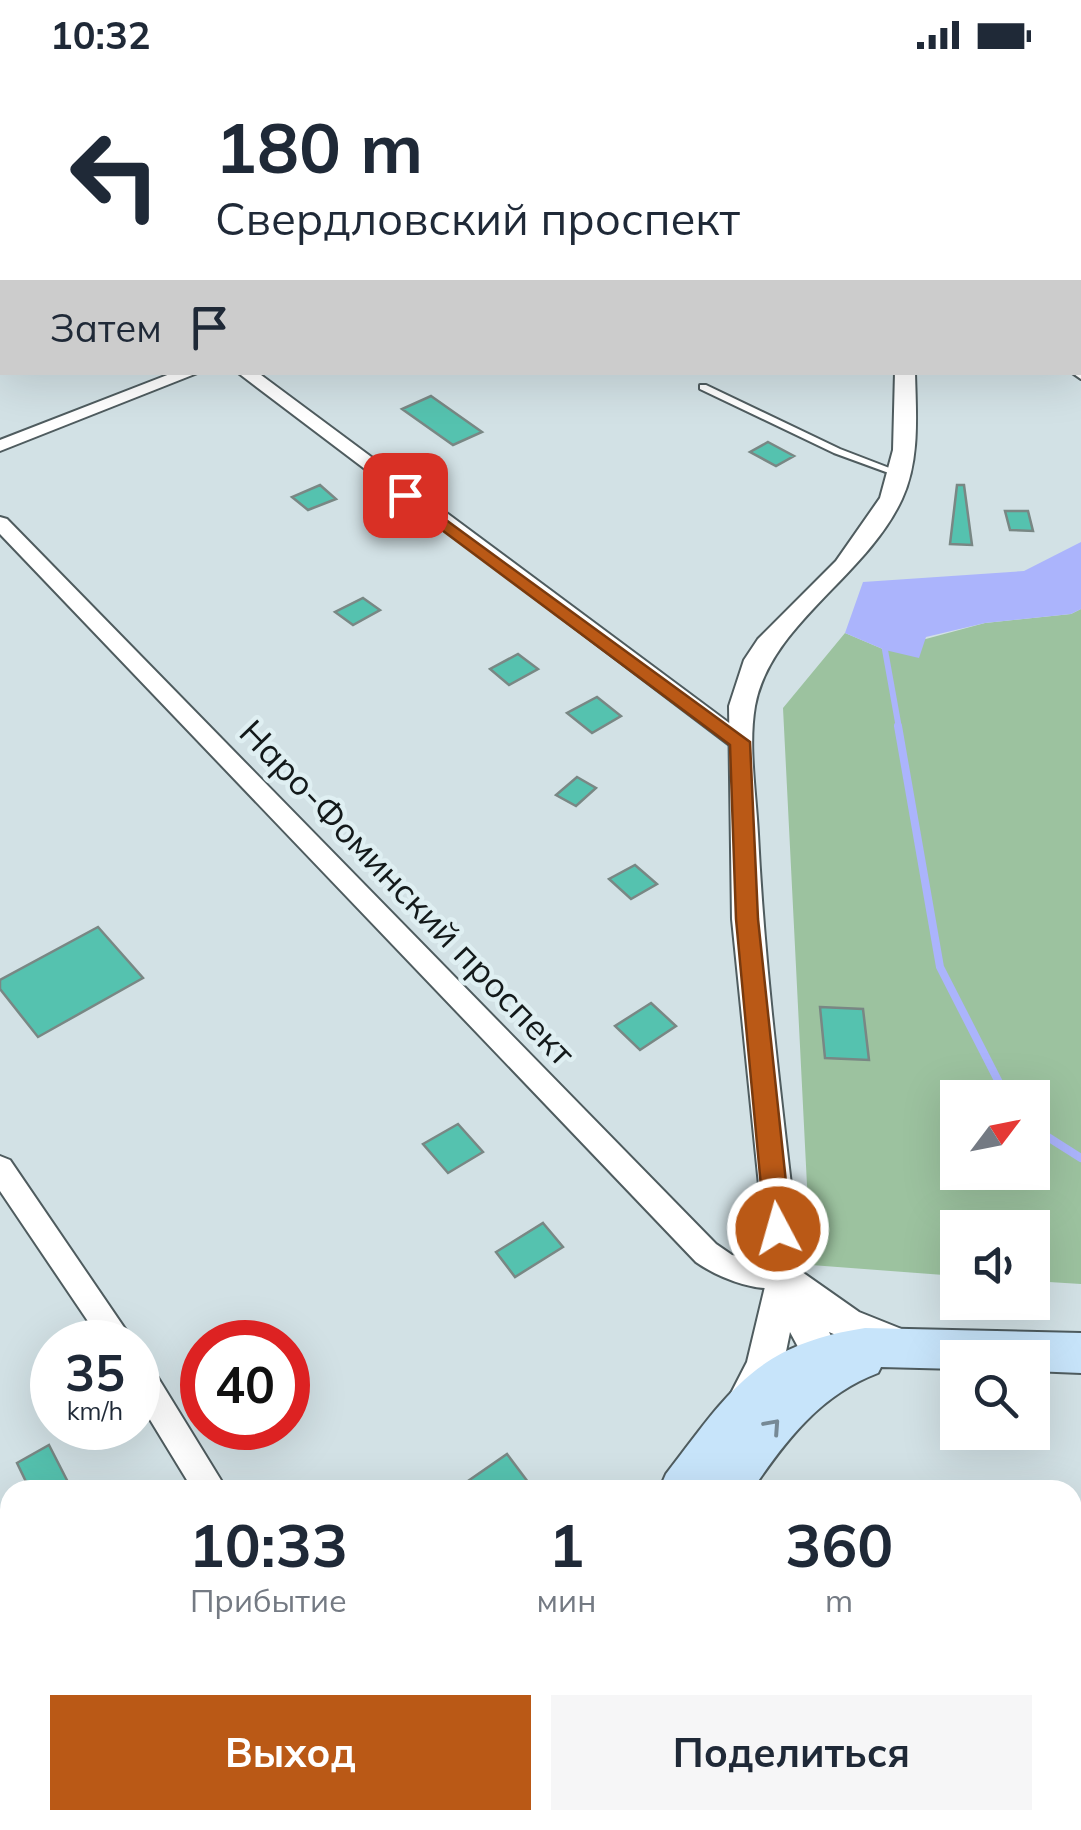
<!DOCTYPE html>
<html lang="ru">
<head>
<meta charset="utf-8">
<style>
	body { margin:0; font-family:Mulish,sans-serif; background:#f6f6f7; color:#1f2937; height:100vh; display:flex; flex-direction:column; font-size:38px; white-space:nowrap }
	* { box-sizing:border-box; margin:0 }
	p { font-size:32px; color:#747a83 }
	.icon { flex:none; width:55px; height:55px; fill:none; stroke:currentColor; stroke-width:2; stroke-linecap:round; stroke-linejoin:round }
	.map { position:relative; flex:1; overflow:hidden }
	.sheet { position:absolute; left:0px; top:1410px; width:1082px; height:350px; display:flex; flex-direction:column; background:#fff; border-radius:30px 30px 0 0; box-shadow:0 10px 40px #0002 }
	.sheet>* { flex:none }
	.top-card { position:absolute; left:0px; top:0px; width:1082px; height:305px; box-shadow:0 10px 40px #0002; background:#fff; color:#1f2937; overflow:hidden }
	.needle { width:65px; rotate:58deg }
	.tools { position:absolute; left:940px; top:1010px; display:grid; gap:20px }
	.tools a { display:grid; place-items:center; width:110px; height:110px; border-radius:0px; background:#fff; box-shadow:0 10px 40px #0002; font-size:50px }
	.speed { position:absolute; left:30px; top:1250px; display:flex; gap:20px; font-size:50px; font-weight:700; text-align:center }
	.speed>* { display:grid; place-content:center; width:130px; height:130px; border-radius:50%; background:#fff; box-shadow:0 10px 40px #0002; line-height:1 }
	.speed small { font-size:25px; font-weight:400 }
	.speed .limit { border:15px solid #d22; background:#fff; color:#111 }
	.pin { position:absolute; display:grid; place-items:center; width:85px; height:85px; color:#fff; margin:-42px; border-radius:20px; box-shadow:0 5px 15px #0006 }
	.me { position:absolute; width:110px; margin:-55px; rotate:354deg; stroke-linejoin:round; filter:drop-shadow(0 0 8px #0008) }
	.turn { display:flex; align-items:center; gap:35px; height:210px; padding:0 50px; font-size:45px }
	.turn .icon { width:130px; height:130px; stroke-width:2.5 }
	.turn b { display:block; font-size:70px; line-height:85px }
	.then { display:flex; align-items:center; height:95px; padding:0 50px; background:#0003; gap:20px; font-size:38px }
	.eta { display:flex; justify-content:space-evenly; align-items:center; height:170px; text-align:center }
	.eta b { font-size:60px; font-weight:700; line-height:70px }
	.button { display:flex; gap:20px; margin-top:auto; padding:20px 50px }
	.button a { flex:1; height:115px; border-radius:0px; background:#ba5916; color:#fff; font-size:40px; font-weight:700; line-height:115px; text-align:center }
	.button a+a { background:#f6f6f7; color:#1f2937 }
	.status { display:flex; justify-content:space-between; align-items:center; height:70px; padding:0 50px; background:#fff; direction:ltr }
	.status svg { height:28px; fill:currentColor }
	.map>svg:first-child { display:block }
</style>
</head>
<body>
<div class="status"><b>10:32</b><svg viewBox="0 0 49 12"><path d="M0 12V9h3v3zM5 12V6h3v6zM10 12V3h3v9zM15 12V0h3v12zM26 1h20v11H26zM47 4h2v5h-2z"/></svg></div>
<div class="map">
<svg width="1081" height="1760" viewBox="0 0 1081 1760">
	<rect width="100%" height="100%" fill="#d2e1e5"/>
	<path fill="#9cc29f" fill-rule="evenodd" d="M1081,539V1214L1033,1211L1032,1158H958L957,1206L811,1195L783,638L845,563L885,580L985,553L1071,544ZM958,1028H1032V1102H958Z"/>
	<path fill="#abb4fc" d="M1081,472V539L1071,544L985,553L926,567L919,588L885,580L845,563L863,512L1024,501Z"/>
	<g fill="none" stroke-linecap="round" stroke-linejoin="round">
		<path stroke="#abb4fc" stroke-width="6" d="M885,580L899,658"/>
		<path stroke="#abb4fc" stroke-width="8" d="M898,656L940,897L1007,1028
			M1032,1057L1081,1088"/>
	</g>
	<path fill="#55c2af" stroke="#798784" stroke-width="2.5" d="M431,326L482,362L453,375L402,339Z
		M768,372L794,386L776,396L750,382Z
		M320,415L336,429L308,440L292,427Z
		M957,415H964L972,475L950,474Z
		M1005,441H1028L1033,461L1010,460Z
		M363,528L380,540L353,555L335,542Z
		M518,584L538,599L509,615L490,599Z
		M597,627L621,646L592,663L567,643Z
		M577,707L596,718L576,736L556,725Z
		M635,795L657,814L631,829L609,809Z
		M98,857L143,908L38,967L0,919V910Z
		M651,933L676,956L640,980L615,956Z
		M820,937L863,939L869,990L825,988Z
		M458,1054L483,1082L448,1103L423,1074Z
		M543,1153L563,1177L515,1207L496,1182Z
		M49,1375L72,1420H30L17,1393Z
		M507,1384L534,1420H455Z"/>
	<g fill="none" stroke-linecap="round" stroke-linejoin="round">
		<defs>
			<path id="service" d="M700,315H706L840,379L905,404L900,407L897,406L834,383L700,319Z
				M639,1750H661L667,1760H645Z
				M979,1750C992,1750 1006,1746 1012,1760C999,1760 985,1760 979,1750Z"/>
			<path id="minor" d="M176,0H192L194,2H178Z
				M481,0H498L500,2H483Z
				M0,107H2V117H0Z
				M1080,119H1081V127H1080Z
				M1081,297V309L1071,302H1080Z
				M175,302H200L0,381V370Z
				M237,302H257L748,667L751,672L748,677H732Z
				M0,447L7,449L716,1174L732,1185L794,1197L799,1206L794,1215C764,1226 720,1209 696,1192L0,464Z
				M0,1086L10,1090L134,1272H102L0,1121Z
				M138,1289L149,1293L227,1420H193L138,1330Z"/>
			<path id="tertiary" d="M795,0H814L816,2H797Z
				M913,0H929V2H913Z
				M895,302H915C916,345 920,390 902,429C866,507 770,554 755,636C748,676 756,723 758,764C765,908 784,1050 800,1193L802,1202L859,1242L904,1260L909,1272L904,1284L891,1289L829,1262L849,1302L844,1314L831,1319L818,1314L790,1262L783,1296L761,1339L748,1344L735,1339L729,1327L747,1292L768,1204L732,849L729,636L744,590L758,569L836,491L880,428L893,380Z"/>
			<path id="secondary" d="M865,1258L1081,1263V1303L1032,1301V1288H958V1299L881,1297L878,1303C820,1325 786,1370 752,1420H659L666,1404C729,1322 755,1275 865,1258Z
				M413,1750H468L464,1760H409Z
				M468,1750H523L519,1760H464Z"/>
		</defs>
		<use href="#service" stroke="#4f5c5f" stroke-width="4"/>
		<use href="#minor" stroke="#4f5c5f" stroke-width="4"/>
		<use href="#tertiary" stroke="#4f5c5f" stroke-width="4"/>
		<use href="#secondary" stroke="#4f5c5f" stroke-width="4"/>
		<use href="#service" fill="#fff" fill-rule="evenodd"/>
		<use href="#minor" fill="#fff" fill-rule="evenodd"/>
		<use href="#tertiary" fill="#fff" fill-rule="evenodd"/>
		<use href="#secondary" fill="#c7e4fa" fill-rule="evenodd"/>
	</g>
	<defs><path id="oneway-chevron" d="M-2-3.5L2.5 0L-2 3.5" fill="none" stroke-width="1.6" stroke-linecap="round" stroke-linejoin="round" transform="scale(2.5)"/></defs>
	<use stroke="#768995" href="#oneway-chevron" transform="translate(773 1356) rotate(-48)"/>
	<path fill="#ba5916" stroke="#793a0e" stroke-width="2.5" d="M405,420L750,672L758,849L791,1159L788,1167L778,1170L769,1167L765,1159L736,849L730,675L399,428L396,425Z"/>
	<g text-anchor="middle" stroke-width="9" stroke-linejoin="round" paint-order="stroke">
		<g font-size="35" fill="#13191a" stroke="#dfeff2">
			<text transform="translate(407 823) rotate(46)" y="12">Наро-Фоминский проспект</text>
		</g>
	</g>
</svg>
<div class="tools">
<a><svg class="needle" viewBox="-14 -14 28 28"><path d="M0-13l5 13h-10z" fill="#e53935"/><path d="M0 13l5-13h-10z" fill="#747a83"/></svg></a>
<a><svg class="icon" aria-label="sound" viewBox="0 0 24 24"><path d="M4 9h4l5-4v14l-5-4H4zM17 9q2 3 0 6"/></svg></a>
<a><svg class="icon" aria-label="search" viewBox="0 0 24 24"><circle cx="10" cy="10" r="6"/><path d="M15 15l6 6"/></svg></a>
</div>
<div class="speed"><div>35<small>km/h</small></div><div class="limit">40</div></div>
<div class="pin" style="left:405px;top:425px;background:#d93025"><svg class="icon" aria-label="arrive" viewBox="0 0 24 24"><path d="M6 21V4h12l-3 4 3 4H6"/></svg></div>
<svg class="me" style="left:778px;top:1159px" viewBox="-20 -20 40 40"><circle r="17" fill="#ba5916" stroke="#fff" stroke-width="3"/><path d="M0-11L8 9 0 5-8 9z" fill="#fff"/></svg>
<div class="top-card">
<div class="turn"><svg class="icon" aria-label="left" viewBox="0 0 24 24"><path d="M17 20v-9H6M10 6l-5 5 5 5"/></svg><div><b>180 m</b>Свердловский проспект</div></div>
<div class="then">Затем<svg class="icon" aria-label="arrive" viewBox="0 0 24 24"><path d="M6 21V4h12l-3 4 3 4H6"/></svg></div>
</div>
<section class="sheet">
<div class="eta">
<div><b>10:33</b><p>Прибытие</p></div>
<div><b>1</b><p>мин</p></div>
<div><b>360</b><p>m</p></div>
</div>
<div class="button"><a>Выход</a><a>Поделиться</a></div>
</section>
</div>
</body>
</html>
